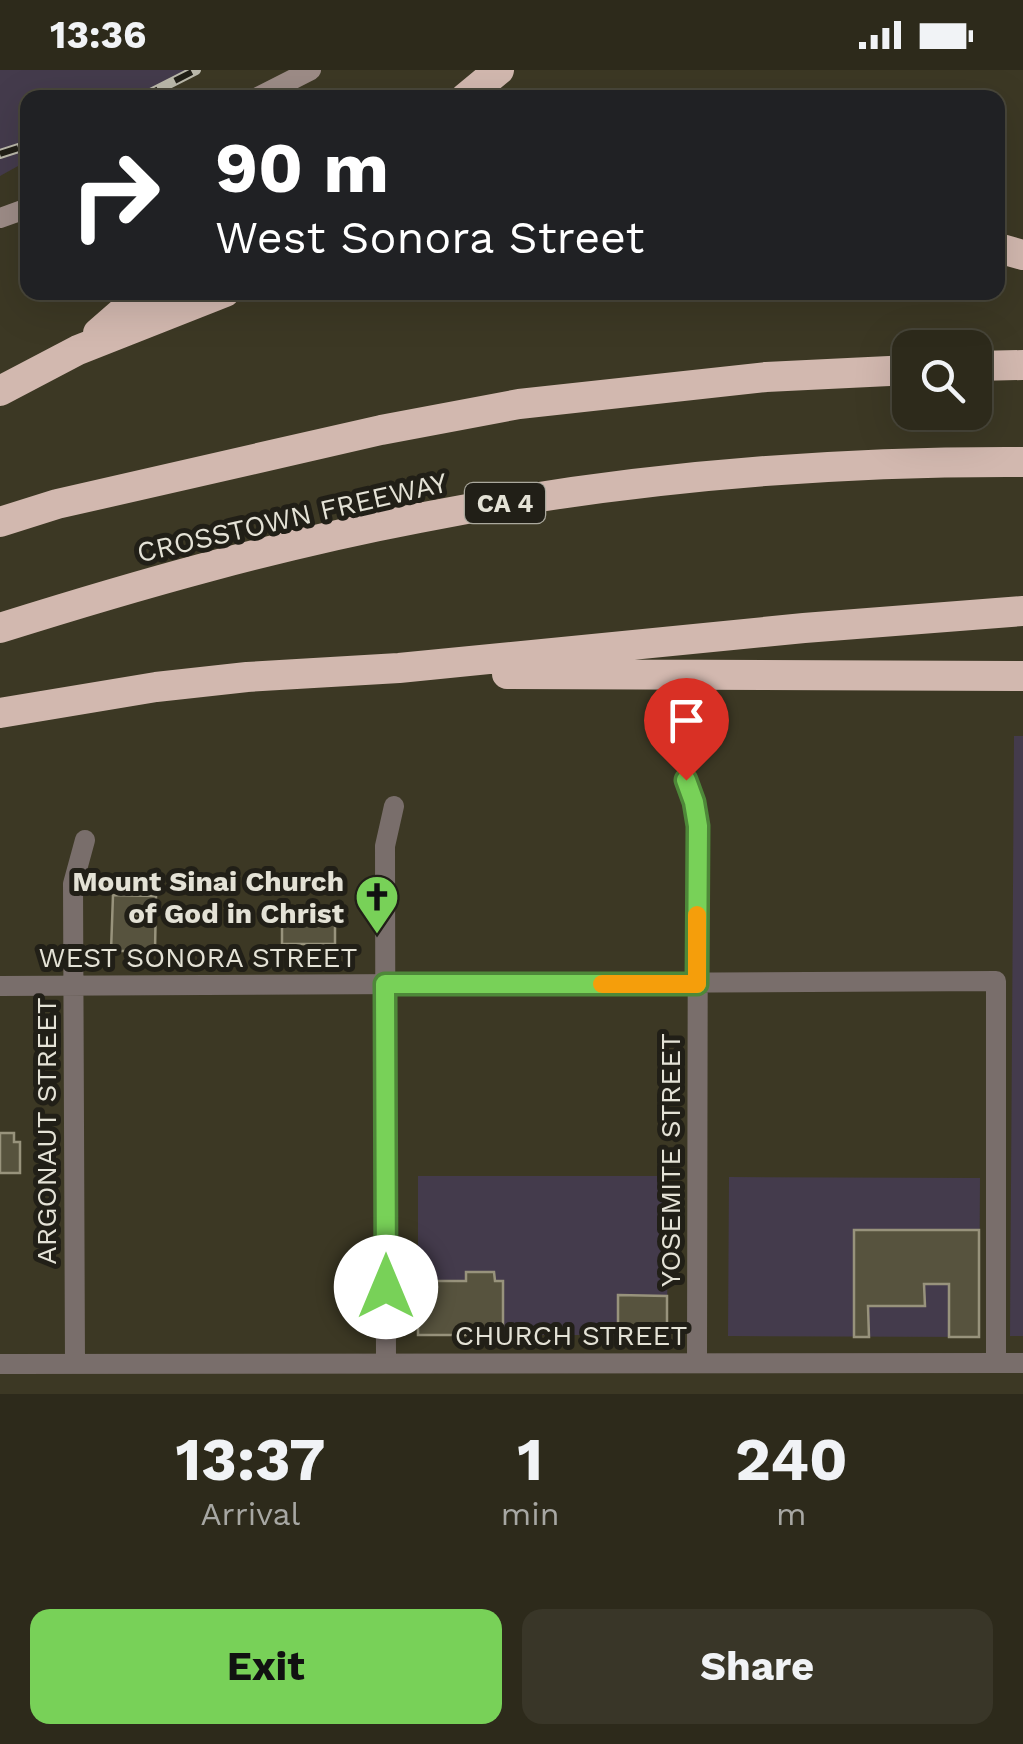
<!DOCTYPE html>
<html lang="en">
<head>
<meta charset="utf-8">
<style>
	body { margin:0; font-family:"Work Sans",sans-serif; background:#393628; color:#f1f3f6; height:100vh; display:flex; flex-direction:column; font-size:38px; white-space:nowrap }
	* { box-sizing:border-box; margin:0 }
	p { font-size:32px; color:#a7a7a3 }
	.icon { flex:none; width:55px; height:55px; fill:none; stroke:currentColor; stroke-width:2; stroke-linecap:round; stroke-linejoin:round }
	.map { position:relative; height:1324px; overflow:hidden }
	.details { display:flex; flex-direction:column; background:#2d2a1b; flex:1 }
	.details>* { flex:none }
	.guide { position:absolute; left:20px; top:20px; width:985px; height:210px; border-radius:20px; box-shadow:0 10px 40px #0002,0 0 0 2px #48463a; background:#202124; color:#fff; overflow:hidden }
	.controls { position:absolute; left:892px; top:260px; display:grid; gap:20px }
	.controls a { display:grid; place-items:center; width:100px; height:100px; border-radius:20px; background:#2d2a1b; box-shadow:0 10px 40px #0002,0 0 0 2px #48463a; font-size:50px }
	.pin { position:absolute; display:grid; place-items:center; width:85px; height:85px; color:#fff; margin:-102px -42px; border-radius:50% 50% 50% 0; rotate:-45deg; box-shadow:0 0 10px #0007 }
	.pin .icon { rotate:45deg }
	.me { position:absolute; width:110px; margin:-55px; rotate:0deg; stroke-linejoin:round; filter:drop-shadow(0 0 8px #0008) }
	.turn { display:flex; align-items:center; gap:35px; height:210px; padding:0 30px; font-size:45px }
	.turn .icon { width:130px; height:130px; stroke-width:2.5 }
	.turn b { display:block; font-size:70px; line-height:85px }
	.eta { display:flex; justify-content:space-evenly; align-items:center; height:170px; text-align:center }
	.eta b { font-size:60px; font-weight:700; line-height:70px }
	.cta { display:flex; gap:20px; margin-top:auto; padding:20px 30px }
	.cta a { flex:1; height:115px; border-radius:20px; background:#78d158; color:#111; font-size:40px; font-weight:700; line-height:115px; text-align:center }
	.cta a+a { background:#393628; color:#f1f3f6 }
	.status { display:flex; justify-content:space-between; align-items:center; height:70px; padding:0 50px; background:#2d2a1b; direction:ltr }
	.status svg { height:28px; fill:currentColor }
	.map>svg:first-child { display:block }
</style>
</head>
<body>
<div class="status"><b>13:36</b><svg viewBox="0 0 49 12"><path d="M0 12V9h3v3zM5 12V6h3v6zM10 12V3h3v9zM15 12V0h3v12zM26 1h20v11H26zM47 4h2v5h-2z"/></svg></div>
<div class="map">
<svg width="1023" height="1324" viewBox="0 0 1023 1324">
	<rect width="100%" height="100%" fill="#3c3824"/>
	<path fill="#443b4c" d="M0,0H194L144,27L28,28L27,91L0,106Z
		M1014,666H1023V1266H1010Z
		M418,1106H668L667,1265H418Z
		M729,1107L980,1108L979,1267L728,1266Z"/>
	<path fill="#57533e" stroke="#98937c" stroke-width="2.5" d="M113,825L156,826L155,881H111Z
		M282,849H335V874H282Z
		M0,1063H14V1072H20V1103H0Z
		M854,1160H979V1267H949V1214H924L925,1236H868L869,1267H854Z
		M466,1202H494L495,1211H503V1265H418V1211H466Z
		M618,1225L667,1226V1265H618Z"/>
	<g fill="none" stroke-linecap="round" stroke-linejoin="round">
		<path stroke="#796e6b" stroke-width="20" d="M686,710L694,732L698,756L697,1292
			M0,916L996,911V1293
			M386,1293L385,776L394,736
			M0,1294L1023,1293
			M75,1294L73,814L85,770"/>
		<path stroke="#9d8c87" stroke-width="20" d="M256,28L311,0
			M0,148L28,138"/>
		<path stroke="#d2b8af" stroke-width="30" d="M465,28L499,0
			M998,178L1023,185
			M98,263L129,236L151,222
			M975,296L1023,295
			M0,321L78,280L225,222
			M0,452L57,434L381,360L519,334L766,307L910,300
			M0,558C137,515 277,475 419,448C617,409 821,391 1023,392
			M507,604L1023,606
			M0,643L156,617L247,607L399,598L804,558L1023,541"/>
		<defs>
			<path id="rail" d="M141,28L196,0
				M0,84L28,75"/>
		</defs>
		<use href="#rail" stroke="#bbb9ab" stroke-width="10"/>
		<use href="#rail" stroke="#211f17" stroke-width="6" stroke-dasharray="19" stroke-linecap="butt"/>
	</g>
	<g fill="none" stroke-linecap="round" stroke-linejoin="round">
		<defs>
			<path id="route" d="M386,1217L385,914H697L698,756L694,732L686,710"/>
		</defs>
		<use href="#route" stroke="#4e8839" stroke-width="25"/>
		<use href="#route" stroke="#78d158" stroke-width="18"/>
		<path stroke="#f59e0b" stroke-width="18" d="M602,914H697V845"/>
	</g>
	<defs>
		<symbol id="church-pin" viewBox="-11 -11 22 30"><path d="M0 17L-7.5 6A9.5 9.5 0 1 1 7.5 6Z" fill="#78d158" stroke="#211f17"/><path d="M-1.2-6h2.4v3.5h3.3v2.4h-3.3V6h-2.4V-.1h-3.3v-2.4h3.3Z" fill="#111"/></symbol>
	</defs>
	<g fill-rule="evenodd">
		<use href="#church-pin" x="352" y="802" width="50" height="68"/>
	</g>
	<g text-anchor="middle" stroke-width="10" stroke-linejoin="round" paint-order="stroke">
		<rect fill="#211f17" stroke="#aaa89d" stroke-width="2.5" x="465" y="413" width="80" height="40" rx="8"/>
		<g font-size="25" font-weight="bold" fill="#e4e2d6">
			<text x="505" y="442">CA 4</text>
		</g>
		<g font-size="28" fill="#e4e2d6" stroke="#211f17">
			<text transform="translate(292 447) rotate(-13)" y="10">CROSSTOWN FREEWAY</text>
			<text x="198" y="897">WEST SONORA STREET</text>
			<text transform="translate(46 1061) rotate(-90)" y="10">ARGONAUT STREET</text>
			<text transform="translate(670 1090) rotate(-90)" y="10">YOSEMITE STREET</text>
			<text x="571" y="1275">CHURCH STREET</text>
		</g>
		<g font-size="28" font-weight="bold" fill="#e4e2d6" stroke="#211f17" text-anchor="end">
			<text x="344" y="821">Mount Sinai Church<tspan x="344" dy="32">of God in Christ</tspan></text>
		</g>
	</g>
</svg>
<div class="controls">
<a><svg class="icon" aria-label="search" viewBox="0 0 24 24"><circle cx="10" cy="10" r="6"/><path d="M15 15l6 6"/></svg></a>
</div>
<div class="pin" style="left:686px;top:710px;background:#d93025"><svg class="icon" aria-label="arrive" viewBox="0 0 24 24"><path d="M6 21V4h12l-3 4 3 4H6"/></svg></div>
<svg class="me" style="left:386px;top:1217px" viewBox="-20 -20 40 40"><circle r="19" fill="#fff"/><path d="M0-13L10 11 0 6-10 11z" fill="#78d158"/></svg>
<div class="guide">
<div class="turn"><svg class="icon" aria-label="right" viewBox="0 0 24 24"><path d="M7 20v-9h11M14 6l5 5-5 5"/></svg><div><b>90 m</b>West Sonora Street</div></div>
</div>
</div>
<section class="details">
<div class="eta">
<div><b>13:37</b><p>Arrival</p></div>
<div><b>1</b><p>min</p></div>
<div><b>240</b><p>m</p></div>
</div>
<div class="cta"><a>Exit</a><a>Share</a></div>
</section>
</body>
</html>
